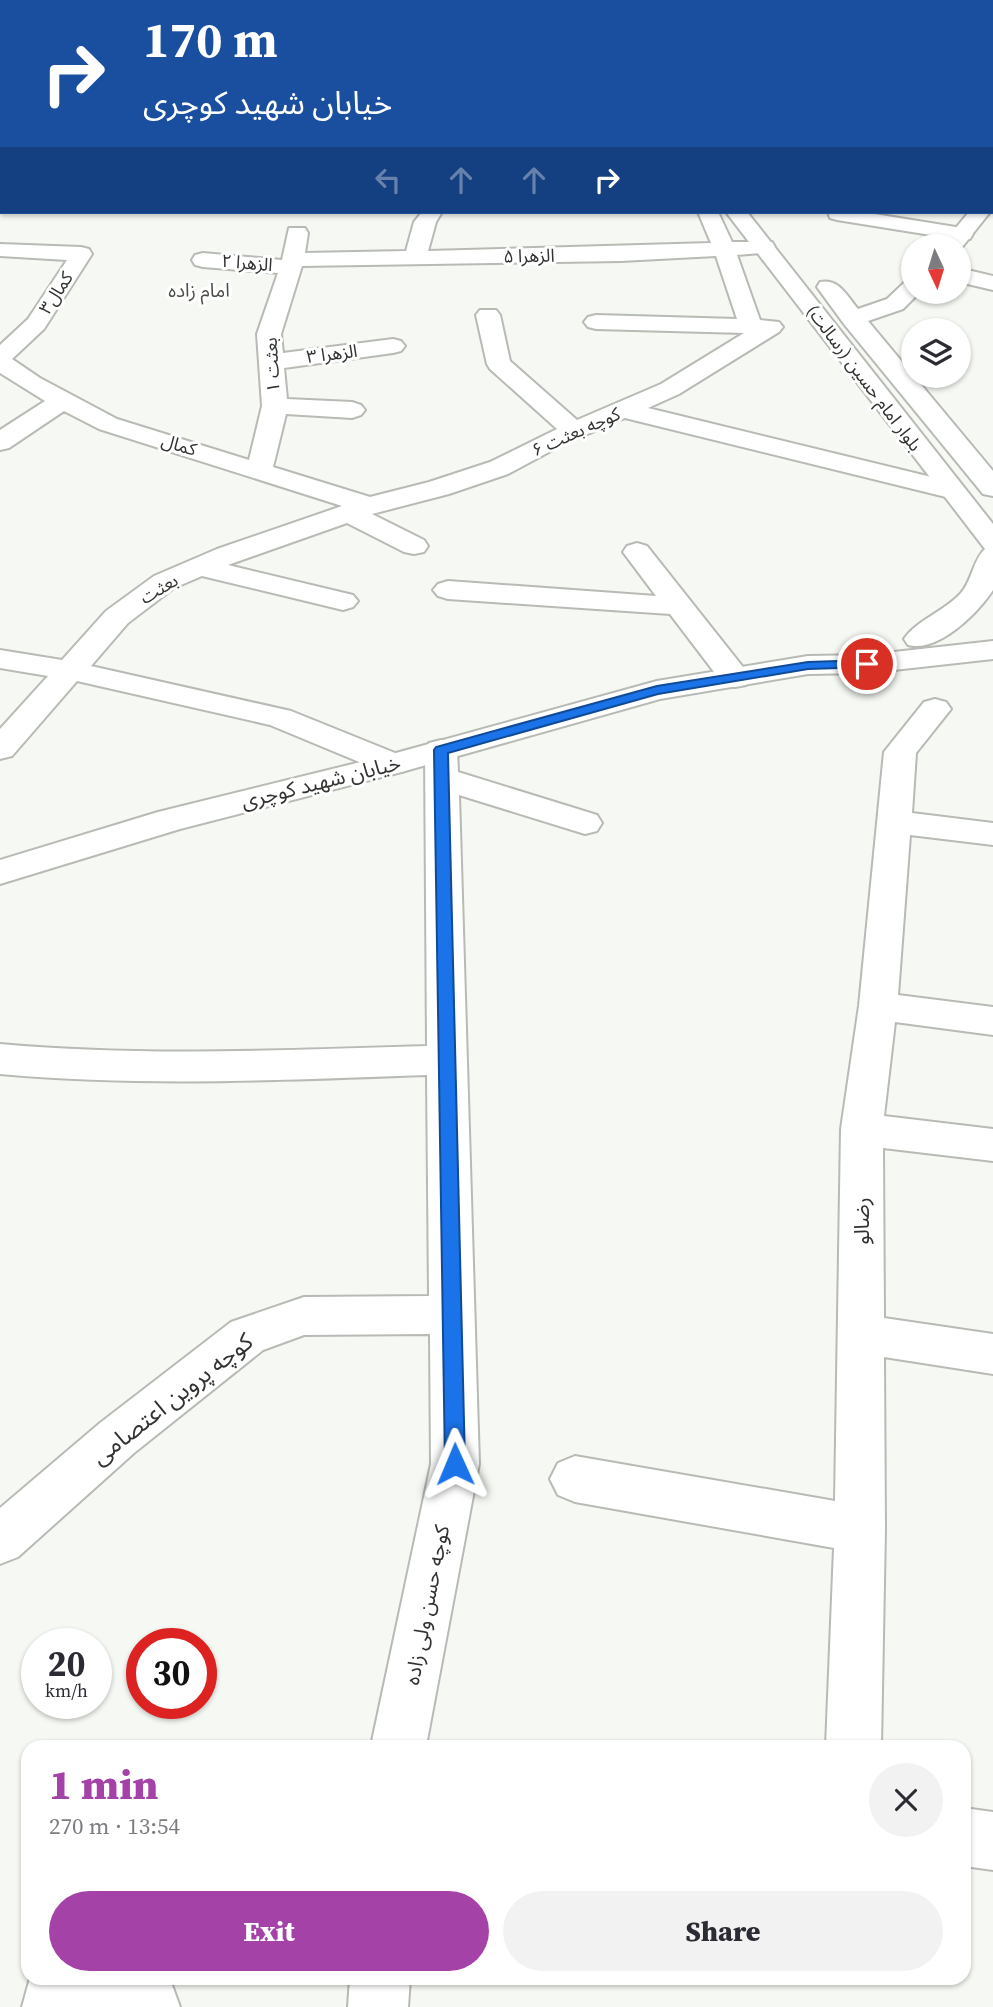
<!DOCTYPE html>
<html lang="en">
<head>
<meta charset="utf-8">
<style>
	body { margin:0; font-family:"Source Serif 4","Noto Sans Arabic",serif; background:#f2f2f3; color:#2b2b33; height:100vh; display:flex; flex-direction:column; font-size:26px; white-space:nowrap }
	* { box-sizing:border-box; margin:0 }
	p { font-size:23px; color:#7c7c81 }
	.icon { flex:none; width:38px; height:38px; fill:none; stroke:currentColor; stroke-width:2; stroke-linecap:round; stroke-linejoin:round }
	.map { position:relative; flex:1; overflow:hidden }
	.details { position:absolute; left:21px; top:1740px; width:950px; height:245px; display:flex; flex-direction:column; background:#fff; border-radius:21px; box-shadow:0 2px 5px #0004 }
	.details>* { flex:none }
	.guide { position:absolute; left:0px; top:0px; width:994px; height:214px; box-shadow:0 2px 5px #0004; background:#1a4fa0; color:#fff; overflow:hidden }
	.needle { width:46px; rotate:176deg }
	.tools { position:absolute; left:901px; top:234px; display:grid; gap:14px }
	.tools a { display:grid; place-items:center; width:70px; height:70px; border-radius:50%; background:#fff; box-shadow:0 2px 5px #0004; font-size:35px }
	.speed { position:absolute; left:21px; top:1628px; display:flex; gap:14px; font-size:35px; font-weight:700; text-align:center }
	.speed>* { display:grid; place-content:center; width:91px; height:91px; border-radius:50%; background:#fff; box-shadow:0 2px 5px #0004; line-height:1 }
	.speed small { font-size:18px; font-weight:400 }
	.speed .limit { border:10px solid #d22; background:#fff; color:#111 }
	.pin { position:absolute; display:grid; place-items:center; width:60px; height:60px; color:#fff; margin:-30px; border:4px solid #fff; border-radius:50%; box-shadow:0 2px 7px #0007 }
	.me { position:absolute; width:77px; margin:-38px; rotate:359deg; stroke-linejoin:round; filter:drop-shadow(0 0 5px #0008) }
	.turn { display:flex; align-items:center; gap:24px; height:147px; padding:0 28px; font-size:32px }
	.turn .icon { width:91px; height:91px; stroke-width:2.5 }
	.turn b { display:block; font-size:49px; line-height:60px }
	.lanes { display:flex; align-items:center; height:66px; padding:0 28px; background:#0003; justify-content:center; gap:35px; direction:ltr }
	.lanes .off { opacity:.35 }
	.round { display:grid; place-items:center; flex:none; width:74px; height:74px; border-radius:37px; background:#f2f2f3 }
	.headline { display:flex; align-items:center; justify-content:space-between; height:119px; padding:0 28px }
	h1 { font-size:42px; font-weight:800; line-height:52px; color:#a542a8 }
	.action { display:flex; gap:14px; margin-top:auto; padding:14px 28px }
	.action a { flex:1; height:80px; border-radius:42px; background:#a542a8; color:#fff; font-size:28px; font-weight:800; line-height:80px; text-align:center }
	.action a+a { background:#f2f2f3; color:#2b2b33 }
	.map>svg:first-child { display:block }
</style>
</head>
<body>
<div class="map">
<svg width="993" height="2007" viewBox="0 0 993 2007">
	<rect width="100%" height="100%" fill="#f6f9f3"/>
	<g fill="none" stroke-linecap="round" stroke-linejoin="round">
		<defs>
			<path id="street" d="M123,0H146L147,2H124Z
				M533,0H549V2H533Z
				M723,0H739L740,2H724Z
				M949,0H985L986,2H950Z
				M0,15H2V25H0Z
				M992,36H993V46H992Z
				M992,72H993V82H992Z
				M0,74H2V84H0Z
				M992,104H993V116H992Z
				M0,141L2,142V154L0,153Z
				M992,169H993V181H992Z
				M992,197H993V209H992Z
				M422,212H442L436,222L428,251L711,243L698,212H718L732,242H772L775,247L772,252L737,255L760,320L779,322L783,327L779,332L679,394L648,408L960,484L964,490L960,496L950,498L625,418L562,445L508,474L449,494L372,514L424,540L428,546L424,552L414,554L404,552L347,523L228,565L353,595L358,601L353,607L343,610L202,576L174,588L128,623L91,666L291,711L405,757L410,764L405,771L393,774L381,771L270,725L77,681L12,756L0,759V729L48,676L0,668V650L62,660L106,611L154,576L217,549L342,506L99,429L64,411L9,448L0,450V430L45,401L0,373V345L28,319L67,260L0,256V244L81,247L89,249L92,254L44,329L12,359L40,378L117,419L249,460L262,406L257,334L278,273L203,267L195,265L192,260L195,255L203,253L282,260L289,228H305L308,233L305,253L406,251L414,222ZM716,256L737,319L596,315L588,317L584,322L588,327L596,329L744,333L661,384L577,420L510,361L500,315L496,310H480L476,315L487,364L490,369L557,429L490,462L429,482L370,497L273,467L286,414L352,418L361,415L365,410L361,405L352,402L287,399L284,368L393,353L401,351L405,346L401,341L393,339L283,353L281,334L302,266L621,261Z
				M828,212H862L962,228L970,229L973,234L970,239L962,240L837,220L830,218Z
				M959,268L993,276V290L959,282Z
				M637,543L647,546L746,671L751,678L746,685L735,687L724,685L670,614L448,599L438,596L433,590L438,584L448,581L656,596L623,552L627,546Z
				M935,699L946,702L951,709L916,753L912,813L993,823V845L910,835L898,995L993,1007V1035L895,1022L884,1116L993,1129V1161L883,1148L884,1318L993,1334V1374L884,1357L885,1529L881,1746H826L834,1548L575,1502L558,1495L550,1479L558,1463L575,1456L835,1501L841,1129L859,1006L884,752L924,702Z
				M441,740L453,743L457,750L458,772L597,815L602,823L597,831L585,834L459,795L479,1464L426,1746H371L431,1464L430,1334L304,1335L263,1350L134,1453L18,1557L0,1564V1508L100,1423L231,1322L304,1297L429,1296L427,1075C284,1080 143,1087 0,1074V1044C143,1057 284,1050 427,1046L425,750L429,743Z
				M964,1808L993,1812V1870L964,1866Z
				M30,1978H153L172,1985L180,2007H22Z
				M350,1978H410L408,2007H348Z"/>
			<path id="secondary" d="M10,0H27L9,2Z
				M369,0H389L390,2H370Z
				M405,0H426L427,2H406Z
				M726,212H747L993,524V590C977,614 938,653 908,645L904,639C917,620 945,611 961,593C972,581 973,560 985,549Z
				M969,212H990L959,251V247H940Z
				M914,279V292H920L903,309L868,321L993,471V496L983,494L844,324L817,287L820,282C839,278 847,296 858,309L887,299L906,281Z
				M993,641V659L867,673L808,674L660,699L405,771L180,829L0,884V860L158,812L385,756L657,681L808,656L867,655Z"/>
		</defs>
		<use href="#street" stroke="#b7bbb4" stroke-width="4"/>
		<use href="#secondary" stroke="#b7bbb4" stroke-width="4"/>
		<use href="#street" fill="#fff" fill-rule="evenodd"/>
		<use href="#secondary" fill="#fff" fill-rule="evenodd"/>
	</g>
	<path fill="#1a73e8" stroke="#114b97" stroke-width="2" d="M867,660L874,664L872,667L808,669L658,694L448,753L465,1464L462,1470L455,1473L448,1470L445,1464L434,750L436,747L657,686L808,662Z"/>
	<g text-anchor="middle" stroke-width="6" stroke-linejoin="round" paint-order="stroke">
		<g font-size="18" fill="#313330" stroke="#fff">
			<text transform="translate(529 256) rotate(-1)" y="6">الزهرا ۵</text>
			<text transform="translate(247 263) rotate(5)" y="6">الزهرا ۲</text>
			<text transform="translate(56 293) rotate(-57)" y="6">کمال۳</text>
			<text transform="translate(332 354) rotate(-7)" y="6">الزهرا ۳</text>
			<text transform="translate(272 365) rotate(-93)" y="6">بعثت ۱</text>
			<text transform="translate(864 378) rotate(53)" y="6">بلوار امام حسین (رسالت)</text>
			<text transform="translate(576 432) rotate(-24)" y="6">کوچه بعثت ۶</text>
			<text transform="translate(179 445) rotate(17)" y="6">کمال</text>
			<text transform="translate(159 589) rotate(-31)" y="6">بعثت</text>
		</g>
		<g font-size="19" fill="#4a4d47" stroke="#fff">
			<text x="199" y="297">امام زاده</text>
		</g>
		<g font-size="21" fill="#313330" stroke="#fff">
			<text transform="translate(321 782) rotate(-14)" y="7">خیابان شهید کوچری</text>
			<text transform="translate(862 1221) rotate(-90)" y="7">رضالو</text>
			<text transform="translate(427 1605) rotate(-79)" y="7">کوچه حسن ولی زاده</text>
		</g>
		<g font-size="24" fill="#313330" stroke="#fff">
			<text transform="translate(172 1399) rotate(-38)" y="8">کوچه پروین اعتصامی</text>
		</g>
	</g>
</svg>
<div class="tools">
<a><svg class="needle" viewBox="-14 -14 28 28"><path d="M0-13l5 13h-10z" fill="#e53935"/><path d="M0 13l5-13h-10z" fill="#7c7c81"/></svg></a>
<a><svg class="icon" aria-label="layers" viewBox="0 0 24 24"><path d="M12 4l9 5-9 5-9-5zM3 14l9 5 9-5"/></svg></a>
</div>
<div class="speed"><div>20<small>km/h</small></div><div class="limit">30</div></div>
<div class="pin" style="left:867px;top:664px;background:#d93025"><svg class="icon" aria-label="arrive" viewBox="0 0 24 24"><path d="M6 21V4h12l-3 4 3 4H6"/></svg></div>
<svg class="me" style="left:455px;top:1464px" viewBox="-20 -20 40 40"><path d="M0-17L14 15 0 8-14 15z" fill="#1a73e8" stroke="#fff" stroke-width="4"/></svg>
<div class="guide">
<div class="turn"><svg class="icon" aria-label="right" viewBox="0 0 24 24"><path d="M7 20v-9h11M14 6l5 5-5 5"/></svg><div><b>170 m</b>خیابان شهید کوچری</div></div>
<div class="lanes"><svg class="icon off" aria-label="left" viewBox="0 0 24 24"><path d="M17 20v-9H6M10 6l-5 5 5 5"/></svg><svg class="icon off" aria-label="ahead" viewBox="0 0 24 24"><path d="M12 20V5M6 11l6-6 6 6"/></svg><svg class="icon off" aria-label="ahead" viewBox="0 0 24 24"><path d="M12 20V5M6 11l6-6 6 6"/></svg><svg class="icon" aria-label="right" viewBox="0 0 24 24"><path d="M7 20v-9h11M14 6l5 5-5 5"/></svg></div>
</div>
<section class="details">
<div class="headline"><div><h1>1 min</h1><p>270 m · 13:54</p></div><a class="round"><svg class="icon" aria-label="close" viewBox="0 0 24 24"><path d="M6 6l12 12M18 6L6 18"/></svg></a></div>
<div class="action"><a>Exit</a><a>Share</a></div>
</section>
</div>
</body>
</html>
